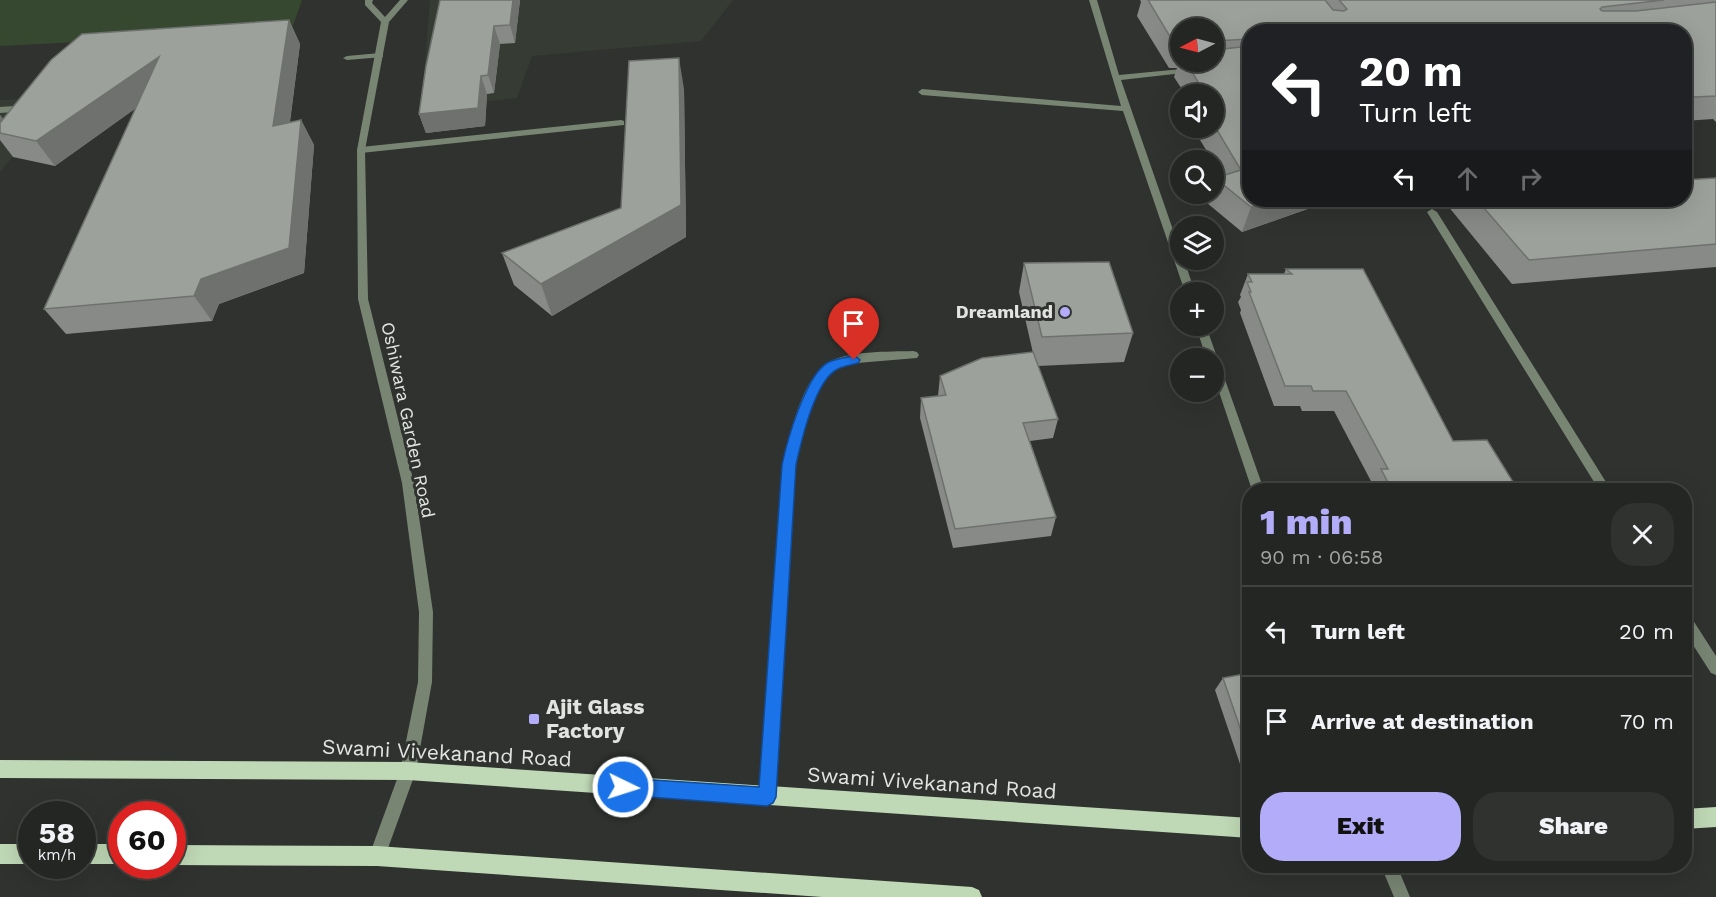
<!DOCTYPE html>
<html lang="en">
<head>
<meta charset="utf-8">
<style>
	body { margin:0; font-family:"Work Sans",sans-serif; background:#2f322f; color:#f1f3f6; height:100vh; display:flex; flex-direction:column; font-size:22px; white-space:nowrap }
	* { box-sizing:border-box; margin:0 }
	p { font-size:20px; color:#a3a5a5 }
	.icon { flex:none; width:33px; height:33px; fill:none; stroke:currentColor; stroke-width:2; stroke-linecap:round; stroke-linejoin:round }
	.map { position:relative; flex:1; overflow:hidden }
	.sheet { position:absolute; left:1242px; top:483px; width:450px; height:390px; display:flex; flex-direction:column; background:#232622; border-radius:24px; box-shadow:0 6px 24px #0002,0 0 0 2px #404340 }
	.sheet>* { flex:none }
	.top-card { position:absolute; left:1242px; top:24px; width:450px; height:183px; border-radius:24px; box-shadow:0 6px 24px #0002,0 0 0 2px #404340; background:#202124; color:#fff; overflow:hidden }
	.needle { width:39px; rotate:264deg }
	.controls { position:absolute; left:1170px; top:18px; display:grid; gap:12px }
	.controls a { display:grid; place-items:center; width:54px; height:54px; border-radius:50%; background:#232622; box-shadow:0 6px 24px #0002,0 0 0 2px #404340; font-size:30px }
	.speed { position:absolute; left:18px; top:801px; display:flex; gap:12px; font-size:30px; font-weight:700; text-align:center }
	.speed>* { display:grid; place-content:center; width:78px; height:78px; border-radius:50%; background:#232622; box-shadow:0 6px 24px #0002,0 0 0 2px #404340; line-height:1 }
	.speed small { font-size:15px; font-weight:400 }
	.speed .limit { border:9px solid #d22; background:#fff; color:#111 }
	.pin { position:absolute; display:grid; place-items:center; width:51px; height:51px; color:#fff; margin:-62px -26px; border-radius:50% 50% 50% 0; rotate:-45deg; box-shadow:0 0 6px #0007 }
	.pin .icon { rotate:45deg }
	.me { position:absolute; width:66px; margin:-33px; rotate:94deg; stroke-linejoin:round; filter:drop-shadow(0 0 4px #0008) }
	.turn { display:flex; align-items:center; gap:21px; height:126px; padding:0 18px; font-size:27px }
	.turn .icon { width:78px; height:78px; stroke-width:2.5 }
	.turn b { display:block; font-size:42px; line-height:51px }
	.lanes { display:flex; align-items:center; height:57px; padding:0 18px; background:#0003; justify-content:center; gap:30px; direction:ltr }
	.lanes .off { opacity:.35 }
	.round { display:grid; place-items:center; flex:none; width:63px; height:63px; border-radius:24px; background:#2f322f }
	.summary { display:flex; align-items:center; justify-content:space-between; height:102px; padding:0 18px }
	h1 { font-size:36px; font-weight:800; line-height:45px; color:#b3adf9 }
	.cta { display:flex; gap:12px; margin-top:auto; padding:12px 18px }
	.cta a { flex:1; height:69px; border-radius:24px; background:#b3adf9; color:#111; font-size:24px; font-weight:800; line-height:69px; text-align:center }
	.cta a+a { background:#2f322f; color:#f1f3f6 }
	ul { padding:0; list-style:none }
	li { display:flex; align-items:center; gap:18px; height:90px; padding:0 18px; border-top:2px solid #404340 }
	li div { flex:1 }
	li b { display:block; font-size:22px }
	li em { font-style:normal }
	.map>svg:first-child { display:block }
</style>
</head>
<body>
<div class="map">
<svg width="1716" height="897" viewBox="0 0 1716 897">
	<rect width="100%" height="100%" fill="#2f322e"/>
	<path fill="#363c34" d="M430,0H733L701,41L532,56L517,98L421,109Z
		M61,97L0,172V100Z"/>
	<path fill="#374831" d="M0,0H302L291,31L0,46Z"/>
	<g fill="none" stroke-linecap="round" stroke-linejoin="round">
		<path fill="#788573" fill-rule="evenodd" d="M380,53H383V57L347,60L343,58L347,56Z
			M15,106L29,113L25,116L14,112L0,113V107Z
			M621,120L624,121V125L361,153L357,150L361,147Z"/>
		<path fill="#788573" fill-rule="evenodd" d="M1089,0H1097L1119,75L1192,68L1196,70L1192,72L1121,80L1180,250V260H1184L1195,292H1185L1123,111L922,95L918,92L922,89L1121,106Z
			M1432,209L1437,212L1611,490H1599L1427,212Z
			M1196,326H1206L1264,490H1252L1214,377V358H1206Z
			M913,351L917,352L919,355L917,358L857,363L834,370L826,378L814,399L804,427L795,465L775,797L773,803L767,805L761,803L759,797L783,465C789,436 801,382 826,364C845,350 890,352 913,351Z
			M1684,612L1689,614L1716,656V675L1711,673L1684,631Z
			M1381,866H1397L1410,897H1394Z"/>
		<path fill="#788573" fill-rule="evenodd" d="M365,0H373L372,3L385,17L400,0H408L389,22L365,150L368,299L414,483L433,612L432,682L416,771L383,862L377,864L371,862L369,856L400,771L418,682L419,612L402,483L358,299L357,150L381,22L365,5Z"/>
		<path fill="#bfd8b5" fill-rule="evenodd" d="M0,760L408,762L1250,818V838L408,780L0,778Z
			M1716,807V827L1684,829V809Z
			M0,844H32V864H0Z
			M82,844H122V864H82Z
			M172,845L377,846L972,887L979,890L982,897H822L377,866L172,865Z"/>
	</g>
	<path fill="#878a86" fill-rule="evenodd" d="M440,0H520L515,43L500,44L494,93L487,94L485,126L426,133L419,114Z
		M1140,0H1716V122L1713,119L1684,121V32H1250V200H1333L1242,232L1207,203L1210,194H1214V184L1215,178L1222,176L1214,162V160H1212L1193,128H1214V94H1185L1174,77L1177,68H1169L1137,16L1141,2ZM1180,28H1214V62H1180Z
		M289,20L300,44L290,122L301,120L314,145L304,273L219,304L212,321L66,334L44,309L136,108L55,166L13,157L0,140V115L3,119Z
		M684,89L686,237L552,316L514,285L502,253L621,208Z
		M1716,178V267L1512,284L1443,200H1684Z
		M1024,263L1133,333L1124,362L1038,366L1058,419L1053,438L1030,441L1056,517L1051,536L953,548L920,418L921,398L938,396L940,376L1033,353L1019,292Z
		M1286,269H1363L1453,441L1518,490H1369L1368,489L1372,483L1334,411H1302L1300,406H1274L1240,313L1241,310L1238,302L1241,297L1240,295L1248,274H1284Z
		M1250,673V765L1240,764L1215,690L1223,678Z"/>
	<path fill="#6e716d" d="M513,0H520L515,43L510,25Z
		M289,20L300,44L286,150L273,126Z
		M494,26L500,44L494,93L488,75Z
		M159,57L174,81L55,166L36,141Z
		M679,58L684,89L686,237L552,316L541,284L681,205Z
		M481,76L487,94L485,126L426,133L419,114Z
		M0,115L7,124L0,133Z
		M301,120L314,145L304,273L219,304L212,321L194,296L201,279Z
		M1274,200H1333L1242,232L1251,207Z"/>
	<path fill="#9da19c" stroke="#6e716d" stroke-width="1.5" d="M440,0H513L510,25L494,26L488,75L481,76L478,108L419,114L426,66Z
		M1148,0H1325L1333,10L1344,11L1347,9L1339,0H1664L1602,7L1600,9L1602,11H1636L1716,2V96L1695,97L1684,89V32H1250V39L1214,41V28H1180V44L1175,45Z
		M289,20L273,126L301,120L289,248L201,279L194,296L44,309L159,57L36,141L0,133V123L51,60L82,34Z
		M1250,46V200H1274L1251,207L1215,178L1241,170L1214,125V94H1195L1190,86L1200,85L1186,62H1214V50Z
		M679,58L681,205L541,284L502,253L621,208L629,61Z
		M1716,178V244L1529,260L1477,200H1684V180Z
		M1109,262L1133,333L1042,337L1024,263Z
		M1286,269H1363L1453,441L1487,440L1518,490H1392L1381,469H1388L1346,391H1313L1311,386H1285L1249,292H1251L1247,282H1252L1248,274H1292Z
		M1033,352L1058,419L1023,423L1056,517L955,529L921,398L946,395L940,376L982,358Z
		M1250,673V754H1249L1223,678Z"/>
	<path fill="#1a73e8" stroke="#114b97" stroke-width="1.5" d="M854,355L860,360L858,363C852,365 842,366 836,370C814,383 801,442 796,465L776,797L773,803L767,806L623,795L617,793L614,787L617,780L623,778L759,787L782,465C787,441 805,377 827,363C834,359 846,358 854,355Z"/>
	<g fill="#b3adf9" stroke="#2f322e" stroke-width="2">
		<circle cx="1065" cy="312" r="6"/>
		<rect x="528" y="713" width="12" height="12" rx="3"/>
	</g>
	<g text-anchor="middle" stroke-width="6" stroke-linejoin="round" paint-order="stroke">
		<g font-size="18" font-weight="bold" fill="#e2e4e1" stroke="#2f322e" text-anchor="end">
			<text x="1053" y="318">Dreamland</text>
		</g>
		<g font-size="18" fill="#e2e4e1" stroke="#2f322e">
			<text transform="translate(408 420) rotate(78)" y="6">Oshiwara Garden Road</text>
		</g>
		<g font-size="21" font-weight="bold" fill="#e2e4e1" stroke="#2f322e" text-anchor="start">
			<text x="546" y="714">Ajit Glass<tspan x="546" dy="24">Factory</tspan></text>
		</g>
		<g font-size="21" fill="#e2e4e1" stroke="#2f322e">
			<text transform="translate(447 753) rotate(3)" y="7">Swami Vivekanand Road</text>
			<text transform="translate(932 783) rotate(4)" y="7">Swami Vivekanand Road</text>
		</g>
	</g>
</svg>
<div class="controls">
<a><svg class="needle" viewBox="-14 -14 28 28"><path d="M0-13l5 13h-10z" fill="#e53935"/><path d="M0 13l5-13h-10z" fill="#a3a5a5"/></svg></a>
<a><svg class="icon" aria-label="sound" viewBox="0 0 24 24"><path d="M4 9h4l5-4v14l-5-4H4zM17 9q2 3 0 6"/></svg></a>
<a><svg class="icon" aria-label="search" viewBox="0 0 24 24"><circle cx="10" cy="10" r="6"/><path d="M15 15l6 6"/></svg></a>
<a><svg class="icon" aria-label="layers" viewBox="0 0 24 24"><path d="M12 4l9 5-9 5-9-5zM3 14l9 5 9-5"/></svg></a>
<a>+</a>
<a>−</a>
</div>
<div class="speed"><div>58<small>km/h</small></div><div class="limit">60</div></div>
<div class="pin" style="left:854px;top:360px;background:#d93025"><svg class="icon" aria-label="arrive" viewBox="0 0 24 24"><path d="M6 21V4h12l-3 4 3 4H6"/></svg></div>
<svg class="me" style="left:623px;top:787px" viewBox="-20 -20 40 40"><circle r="17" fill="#1a73e8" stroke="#fff" stroke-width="3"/><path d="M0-11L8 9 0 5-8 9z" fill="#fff"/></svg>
<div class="top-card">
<div class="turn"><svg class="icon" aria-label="left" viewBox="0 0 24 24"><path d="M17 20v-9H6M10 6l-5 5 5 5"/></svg><div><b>20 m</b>Turn left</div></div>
<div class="lanes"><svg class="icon" aria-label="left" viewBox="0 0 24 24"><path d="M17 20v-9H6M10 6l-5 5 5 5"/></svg><svg class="icon off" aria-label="ahead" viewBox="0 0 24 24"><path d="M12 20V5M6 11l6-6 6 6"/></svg><svg class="icon off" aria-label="right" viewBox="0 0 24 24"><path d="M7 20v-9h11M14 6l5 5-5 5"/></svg></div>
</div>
<section class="sheet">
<div class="summary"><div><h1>1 min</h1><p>90 m · 06:58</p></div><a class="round"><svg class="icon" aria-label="close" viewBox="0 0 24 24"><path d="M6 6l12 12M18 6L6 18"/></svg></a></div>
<ul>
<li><svg class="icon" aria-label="left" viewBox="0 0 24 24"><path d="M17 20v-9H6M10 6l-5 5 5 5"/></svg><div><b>Turn left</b></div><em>20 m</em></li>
<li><svg class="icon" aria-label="arrive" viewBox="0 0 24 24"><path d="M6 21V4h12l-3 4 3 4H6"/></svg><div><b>Arrive at destination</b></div><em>70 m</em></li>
</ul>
<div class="cta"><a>Exit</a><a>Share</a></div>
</section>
</div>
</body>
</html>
